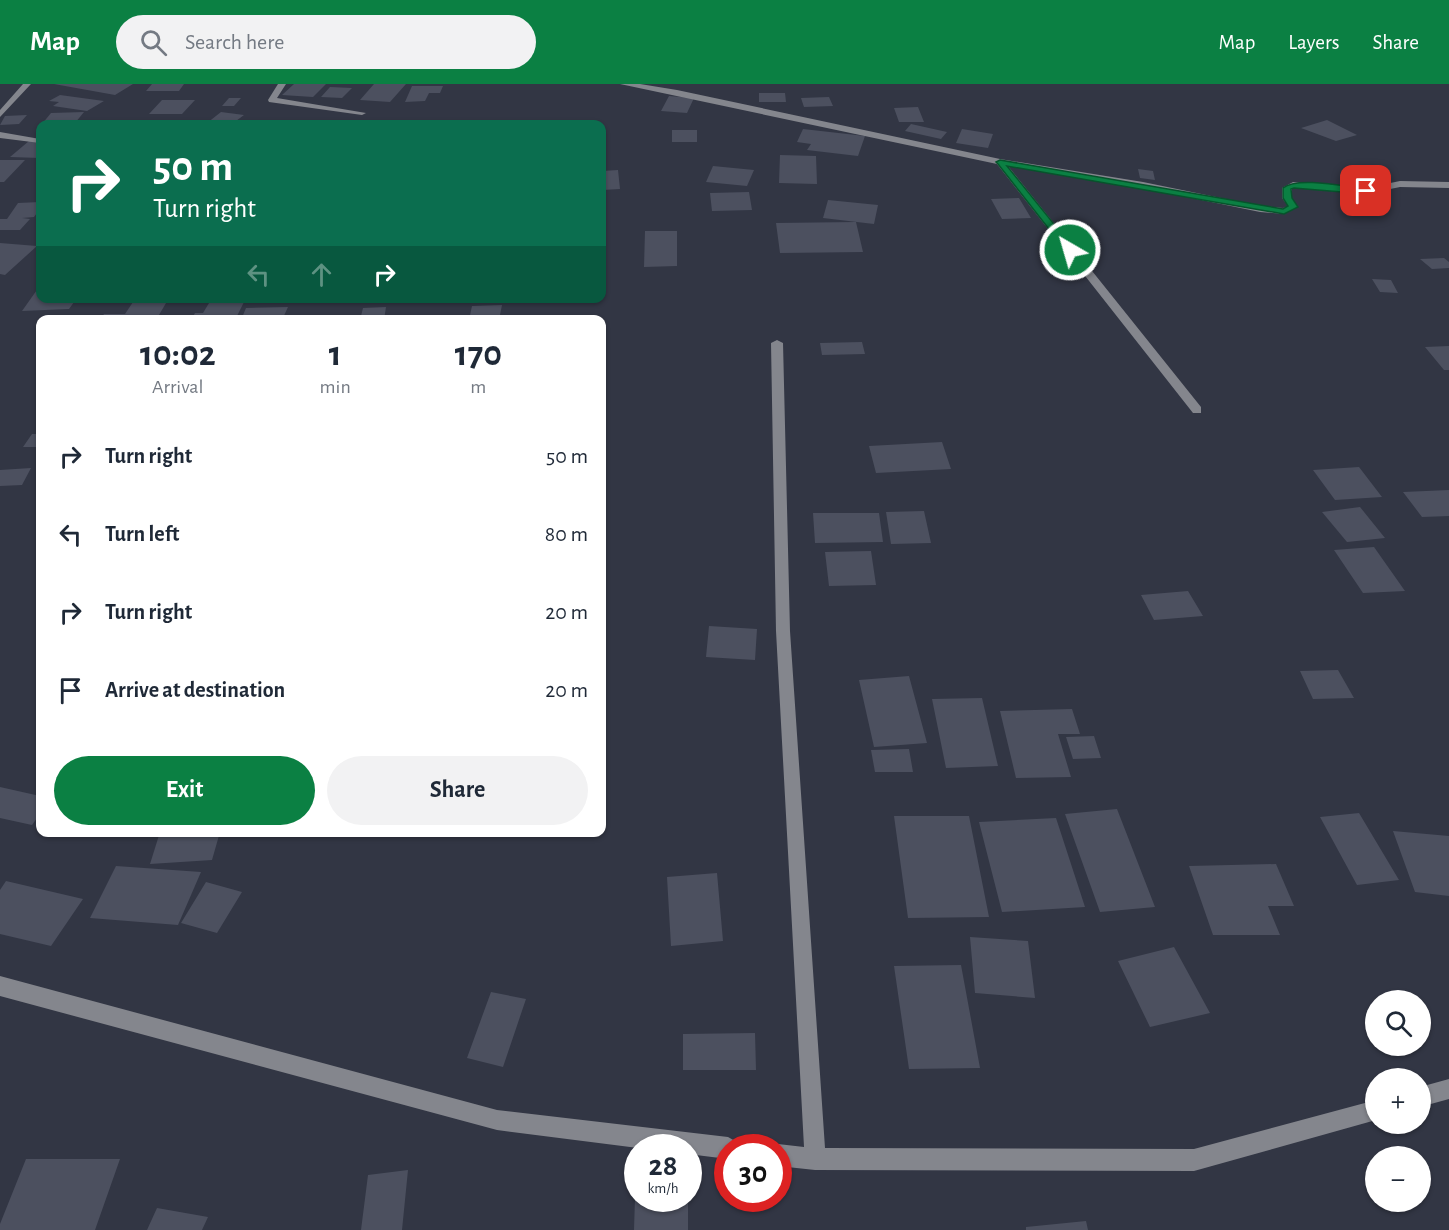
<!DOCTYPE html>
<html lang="en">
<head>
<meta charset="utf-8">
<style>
	body { margin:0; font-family:"Alegreya Sans",sans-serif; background:#f2f2f3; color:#1f2937; height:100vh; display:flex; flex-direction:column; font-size:22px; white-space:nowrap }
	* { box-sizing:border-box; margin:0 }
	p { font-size:20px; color:#747a83 }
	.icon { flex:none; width:33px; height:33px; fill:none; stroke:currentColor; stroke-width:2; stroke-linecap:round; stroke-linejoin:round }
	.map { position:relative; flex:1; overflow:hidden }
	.side { position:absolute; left:36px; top:231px; width:570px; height:522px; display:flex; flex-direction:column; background:#fff; border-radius:12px; box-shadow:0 2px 4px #0004 }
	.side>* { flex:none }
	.top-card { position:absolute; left:36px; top:36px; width:570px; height:183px; border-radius:12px; box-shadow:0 2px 4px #0004; background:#0b6e4f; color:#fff; overflow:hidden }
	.fabs { position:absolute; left:1365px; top:906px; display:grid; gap:12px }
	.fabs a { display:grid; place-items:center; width:66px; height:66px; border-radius:50%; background:#fff; box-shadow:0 2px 4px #0004; font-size:30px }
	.speed { position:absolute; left:624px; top:1050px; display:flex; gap:12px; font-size:30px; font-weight:700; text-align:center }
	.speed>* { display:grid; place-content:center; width:78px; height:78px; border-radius:50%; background:#fff; box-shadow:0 2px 4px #0004; line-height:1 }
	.speed small { font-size:15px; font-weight:400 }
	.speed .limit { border:9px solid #d22; background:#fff; color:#111 }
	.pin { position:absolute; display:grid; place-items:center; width:51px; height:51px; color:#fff; margin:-26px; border-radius:12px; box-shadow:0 3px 9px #0006 }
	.me { position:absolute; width:66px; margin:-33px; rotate:322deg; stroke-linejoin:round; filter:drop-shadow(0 0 4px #0008) }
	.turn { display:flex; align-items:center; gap:21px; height:126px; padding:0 18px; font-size:27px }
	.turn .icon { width:78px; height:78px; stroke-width:2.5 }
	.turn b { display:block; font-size:42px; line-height:51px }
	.lanes { display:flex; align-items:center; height:57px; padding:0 18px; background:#0003; justify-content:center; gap:30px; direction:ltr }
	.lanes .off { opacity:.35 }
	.eta { display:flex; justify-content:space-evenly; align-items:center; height:102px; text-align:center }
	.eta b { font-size:36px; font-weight:700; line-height:42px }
	.button { display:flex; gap:12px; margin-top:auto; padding:12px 18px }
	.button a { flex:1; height:69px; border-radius:36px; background:#0b8043; color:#fff; font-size:24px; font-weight:700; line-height:69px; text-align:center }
	.button a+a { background:#f2f2f3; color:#1f2937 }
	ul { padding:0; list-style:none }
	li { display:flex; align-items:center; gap:18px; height:78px; padding:0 18px }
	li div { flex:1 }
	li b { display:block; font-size:22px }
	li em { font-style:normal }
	header { display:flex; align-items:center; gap:36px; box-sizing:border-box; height:84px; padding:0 30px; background:#0b8043; color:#fff }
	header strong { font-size:28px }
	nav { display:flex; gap:33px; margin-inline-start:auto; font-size:21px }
	.search { width:420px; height:54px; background:#f2f2f3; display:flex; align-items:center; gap:15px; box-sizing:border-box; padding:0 21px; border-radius:33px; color:#747a83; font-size:22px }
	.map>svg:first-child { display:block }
</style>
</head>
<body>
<header>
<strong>Map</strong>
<div class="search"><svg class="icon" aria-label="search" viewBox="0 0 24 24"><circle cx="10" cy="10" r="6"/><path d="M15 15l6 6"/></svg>Search here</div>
<nav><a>Map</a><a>Layers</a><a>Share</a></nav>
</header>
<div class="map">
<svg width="1449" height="1146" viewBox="0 0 1449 1146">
	<rect width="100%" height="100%" fill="#323644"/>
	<path fill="#4c505f" d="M54,0H133L115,11Z
		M152,0H184L179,7H146Z
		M294,0H326L313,13L282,11Z
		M374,0H406L390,18L360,16Z
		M412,2H443L440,9H429L425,17L405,18Z
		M330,3L352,4L342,14L321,13Z
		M759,9H785L786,18H759Z
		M60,11L104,17L87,27L53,22L59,18L49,17Z
		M669,12L694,14L687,29L661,27Z
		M829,13L833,22L804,23L801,14Z
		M229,14H241L234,22H222Z
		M162,16H195L182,30H149Z
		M918,23L924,38H899L894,24Z
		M84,28L75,39L42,40L51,29Z
		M221,28L244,31L232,40L207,39Z
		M27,31L19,40L0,41L5,32Z
		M1327,36L1357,51L1336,57L1301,44Z
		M911,40L947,48L941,55L905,47Z
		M803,45L865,52L858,72L807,66L811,60L797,58Z
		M962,45L993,50L988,64L956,59Z
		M672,46H697V58H672Z
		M29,57L40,58V74L10,73Z
		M780,71L816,72L817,100L779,99Z
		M0,76H25L4,98H0Z
		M713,82L754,86L747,102L706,98Z
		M1138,85L1153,87L1155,96L1140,94Z
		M618,86L620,105L602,106V87Z
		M749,108L752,126L712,127L710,109Z
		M1019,114L1031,134L1002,135L991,115Z
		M828,116L878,121L874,140L823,134Z
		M40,118V125L34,133L22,134L30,135L20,146H0V135H7L18,119Z
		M856,138L863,168L780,169L776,139Z
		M645,147H677V182L644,183Z
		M0,159L37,162L5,191L0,190Z
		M1444,174L1449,178V184L1432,185L1420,175Z
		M1372,195L1391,196L1398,209L1380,208Z
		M39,203L40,214H77L69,225L22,227Z
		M169,214L156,236H100L104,230H125L135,215Z
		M212,214H246L235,236H191L195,229H203Z
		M502,221L499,236H469L472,222Z
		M288,223L282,236H241L246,224Z
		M386,223L384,236H360L363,224Z
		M862,258L865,270L822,271L820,259Z
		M1449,262V286H1444L1425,263Z
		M32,350H40V363H23Z
		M942,358L951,385L876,389L869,362Z
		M1359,383L1382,413L1335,416L1313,386Z
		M31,384L22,401L0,402V386Z
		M1449,406V432L1422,433L1403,408Z
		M1360,423L1385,454L1347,458L1322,428Z
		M924,427L931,459L891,460L886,428Z
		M813,429H879L883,458L815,459Z
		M1374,463L1405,507L1363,509L1334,466Z
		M871,467L876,501L829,502L825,468Z
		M1188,507L1203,532L1154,536L1141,511Z
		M709,542L757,545L755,576L706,573Z
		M1338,586L1354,614L1313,615L1300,587Z
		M909,592L927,659L874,663L859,596Z
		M982,614L998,682L946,684L932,615Z
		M1072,625L1080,650H1058L1071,693L1016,694L1000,627Z
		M1094,652L1101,674L1073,675L1066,653Z
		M909,665L913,688H875L871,666Z
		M0,703L40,712V730L32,741L0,734Z
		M1117,725L1155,823L1100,828L1065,730Z
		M1359,729L1399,796L1357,801L1320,733Z
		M894,732H969L989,833L908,834Z
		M1056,734L1085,823L1002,828L979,738Z
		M1393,747L1449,752V812L1415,808Z
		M160,748H220L212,776L150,780Z
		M1276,780L1294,822H1268L1280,851H1213L1189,782Z
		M116,782L201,788L178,841L90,834Z
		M717,789L723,857L671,862L667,793Z
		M6,797L83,815L51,862L0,850V806Z
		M206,798L242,808L217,849L181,839Z
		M970,853L1028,857L1035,914L975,909Z
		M1174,863L1210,929L1150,943L1118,877Z
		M961,881L980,984L909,985L894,882Z
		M491,908L526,915L503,983L467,974Z
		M755,949L756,986H683V950Z
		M26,1075H120L95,1146H0V1140Z
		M408,1086L402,1146H361L368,1091Z
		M635,1114H688V1146H634Z
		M157,1124L208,1133L202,1146H147Z
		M1086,1137L1088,1146H1026V1143Z"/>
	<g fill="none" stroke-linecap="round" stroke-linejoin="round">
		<path fill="#84868d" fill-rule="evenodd" d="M23,0H31L0,33V26Z
			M278,0H286L277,14L366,29L362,31L269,18L268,16Z
			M620,0H640L677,6L1000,75L1143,98L1260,122L1283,124L1288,122L1282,114V104L1293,98L1366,104L1400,97L1449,98V104L1400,103L1366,110L1295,104L1292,105V114L1298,123L1284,130L1260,128L1143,104L1008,82L1201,323V329H1193L997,80Z
			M0,48L40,55V59L0,54Z
			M777,256L783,259L790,547L825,1064L1194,1065L1376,1016V1036L1194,1087L815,1086L778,1082V1064L770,1063L778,1060L804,1063L776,547L771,259Z
			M0,892L497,1026L728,1053L735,1057L738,1064H728V1075L688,1070V1064H638L497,1046L0,912Z
			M1449,995V1015L1420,1023V1003Z"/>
	</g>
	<path fill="#0b8043" stroke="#07532c" stroke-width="1.5" d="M1000,76L1283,125L1288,122L1283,114V104C1298,92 1346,103 1366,105L1371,107L1366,110L1294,104L1291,105L1292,114L1298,123L1284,130L1007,82L1074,165L1075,166L1070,169L1067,168L998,80L996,78Z"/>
</svg>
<div class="fabs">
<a><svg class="icon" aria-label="search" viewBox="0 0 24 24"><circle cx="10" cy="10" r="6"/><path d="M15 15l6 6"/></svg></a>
<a>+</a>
<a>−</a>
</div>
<div class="speed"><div>28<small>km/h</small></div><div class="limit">30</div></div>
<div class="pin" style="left:1366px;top:107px;background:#d93025"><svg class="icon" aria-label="arrive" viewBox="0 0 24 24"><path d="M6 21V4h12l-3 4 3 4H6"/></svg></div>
<svg class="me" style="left:1070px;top:166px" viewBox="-20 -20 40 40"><circle r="17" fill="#0b8043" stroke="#fff" stroke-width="3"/><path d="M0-11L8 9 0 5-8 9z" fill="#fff"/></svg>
<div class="top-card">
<div class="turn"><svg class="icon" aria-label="right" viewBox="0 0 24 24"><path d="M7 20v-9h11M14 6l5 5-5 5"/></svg><div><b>50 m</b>Turn right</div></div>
<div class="lanes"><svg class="icon off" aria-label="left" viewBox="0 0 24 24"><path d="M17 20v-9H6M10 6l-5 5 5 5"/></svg><svg class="icon off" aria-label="ahead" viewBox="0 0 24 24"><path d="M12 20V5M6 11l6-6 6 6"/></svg><svg class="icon" aria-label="right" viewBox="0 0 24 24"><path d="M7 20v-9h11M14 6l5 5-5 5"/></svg></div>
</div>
<section class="side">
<div class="eta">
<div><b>10:02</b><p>Arrival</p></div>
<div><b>1</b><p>min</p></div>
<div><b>170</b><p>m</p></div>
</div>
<ul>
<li><svg class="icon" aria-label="right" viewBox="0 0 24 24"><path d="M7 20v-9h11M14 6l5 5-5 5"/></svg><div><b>Turn right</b></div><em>50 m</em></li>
<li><svg class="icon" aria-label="left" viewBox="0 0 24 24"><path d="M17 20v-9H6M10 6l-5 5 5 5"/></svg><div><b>Turn left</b></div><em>80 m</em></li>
<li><svg class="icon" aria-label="right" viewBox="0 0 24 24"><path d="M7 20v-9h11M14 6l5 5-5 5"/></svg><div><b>Turn right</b></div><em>20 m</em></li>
<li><svg class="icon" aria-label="arrive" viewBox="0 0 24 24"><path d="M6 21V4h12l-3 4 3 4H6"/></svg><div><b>Arrive at destination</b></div><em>20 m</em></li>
</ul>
<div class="button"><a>Exit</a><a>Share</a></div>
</section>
</div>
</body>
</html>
